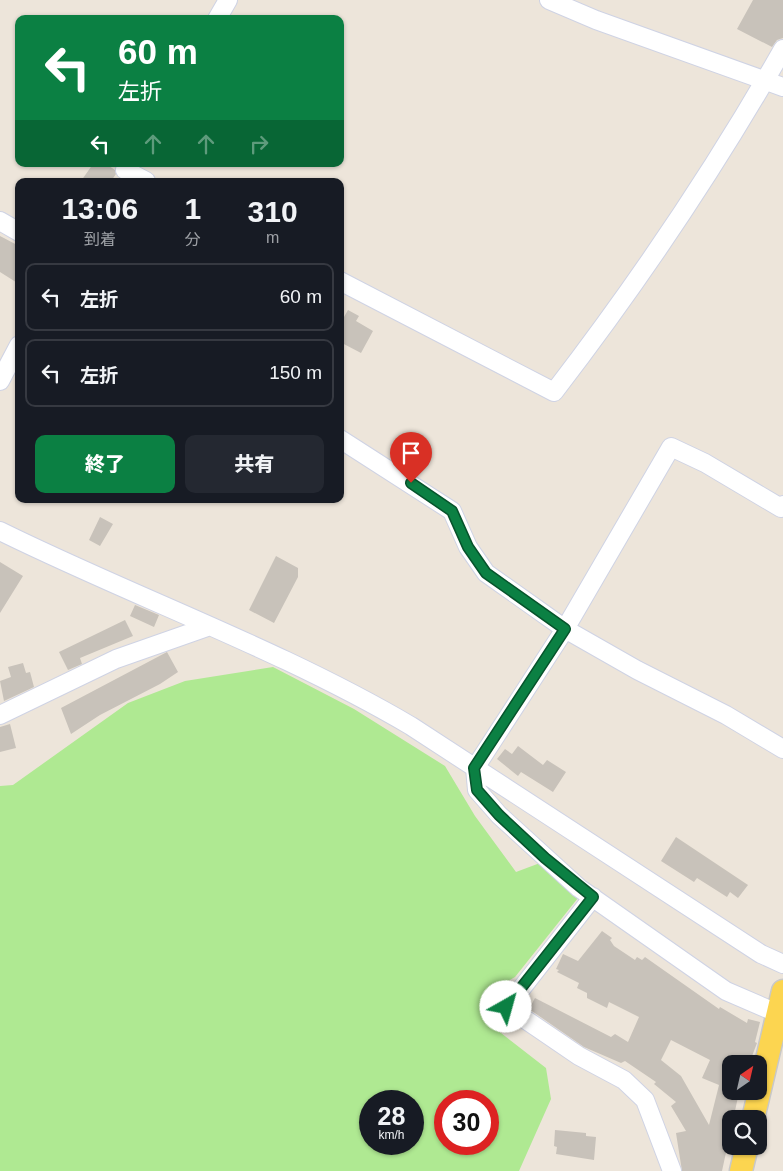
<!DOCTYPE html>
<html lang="ja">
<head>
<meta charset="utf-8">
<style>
	body { margin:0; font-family:Helvetica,"Noto Sans JP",sans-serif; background:#242831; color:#f1f3f6; height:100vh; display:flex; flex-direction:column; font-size:19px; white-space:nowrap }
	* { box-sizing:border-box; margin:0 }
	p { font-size:16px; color:#9ea1a6 }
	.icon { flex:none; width:28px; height:28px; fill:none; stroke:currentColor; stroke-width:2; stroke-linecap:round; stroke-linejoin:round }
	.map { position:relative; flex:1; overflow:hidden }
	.details { position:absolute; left:15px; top:178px; width:329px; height:325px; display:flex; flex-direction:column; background:#171b24; border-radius:10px; box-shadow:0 1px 4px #0004 }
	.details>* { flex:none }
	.banner { position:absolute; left:15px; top:15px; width:329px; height:152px; border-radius:10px; box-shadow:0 1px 4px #0004; background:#0b8043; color:#fff; overflow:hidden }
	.needle { width:32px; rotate:34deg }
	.tools { position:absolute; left:722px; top:1055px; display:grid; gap:10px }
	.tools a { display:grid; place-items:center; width:45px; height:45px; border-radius:10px; background:#171b24; box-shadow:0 1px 4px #0004; font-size:25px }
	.speed { position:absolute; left:359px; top:1090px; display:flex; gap:10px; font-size:25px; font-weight:700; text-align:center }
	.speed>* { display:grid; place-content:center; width:65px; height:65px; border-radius:50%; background:#171b24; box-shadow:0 1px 4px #0004; line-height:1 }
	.speed small { font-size:12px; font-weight:400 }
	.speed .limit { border:8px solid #d22; background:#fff; color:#111 }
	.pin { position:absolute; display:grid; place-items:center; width:42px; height:42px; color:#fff; margin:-51px -21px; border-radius:50% 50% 50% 0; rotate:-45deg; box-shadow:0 0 5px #0007 }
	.pin .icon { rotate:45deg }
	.me { position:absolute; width:55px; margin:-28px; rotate:38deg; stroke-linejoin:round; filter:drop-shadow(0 0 4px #0008) }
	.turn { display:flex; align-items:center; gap:18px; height:105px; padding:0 20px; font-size:22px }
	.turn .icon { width:65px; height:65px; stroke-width:2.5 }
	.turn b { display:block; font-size:35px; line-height:42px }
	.lanes { display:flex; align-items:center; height:48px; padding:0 20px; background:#0003; justify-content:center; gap:25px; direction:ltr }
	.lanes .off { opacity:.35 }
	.eta { display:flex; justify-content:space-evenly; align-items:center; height:85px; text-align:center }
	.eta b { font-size:30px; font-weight:800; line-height:35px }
	.cta { display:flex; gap:10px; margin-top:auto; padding:10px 20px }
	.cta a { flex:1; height:58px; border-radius:10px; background:#0b8043; color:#fff; font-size:20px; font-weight:800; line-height:58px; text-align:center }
	.cta a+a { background:#242831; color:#f1f3f6 }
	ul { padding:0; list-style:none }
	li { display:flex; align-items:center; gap:15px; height:68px; margin:0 10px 8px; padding:0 10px; border:2px solid #363941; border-radius:10px }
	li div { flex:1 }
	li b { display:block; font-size:19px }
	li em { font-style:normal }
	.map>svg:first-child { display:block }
</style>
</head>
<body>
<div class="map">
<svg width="783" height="1171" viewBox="0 0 783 1171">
	<rect width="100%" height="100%" fill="#ede5da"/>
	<path fill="#afe992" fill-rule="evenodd" d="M273,667L354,709L445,766L475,816L516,872L540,863L578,898L515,977L496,988L483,1019L546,1068L551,1099L519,1171H0V786L13,785L128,703L185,681ZM370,1101H412V1144H370ZM445,1101H488V1144H445Z"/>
	<path fill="#c8c2ba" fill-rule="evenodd" d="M753,0H783V38L777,40L772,47L737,29Z
		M93,164H106L115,170L116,174L111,181H81Z
		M0,236L19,246V284L0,272Z
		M348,310L359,316L356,321L373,331L361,353L340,342V324Z
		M100,517L113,524L100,546L89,540Z
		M276,556L298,568V577L274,623L249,610Z
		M0,562L23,576L0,613Z
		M135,605L159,615L154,627L130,616Z
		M125,620L133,636L80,658L82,664L68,670L59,652Z
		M167,652L178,672L160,684L100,715L71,734L61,708Z
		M23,663L26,673L30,672L34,687L4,701L0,681L11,677L8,667Z
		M10,724L16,748L0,752V727Z
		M518,746L543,765L547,760L566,772L553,792L521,772L518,776L497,759L505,749L512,754Z
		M676,837L748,885L738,898L730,892L727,897L697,878L694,882L661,861Z
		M602,931L612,938L610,940L614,946L635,960L637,957L642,960L645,957L719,1009L720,1007L747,1023L748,1019L760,1022L755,1042L757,1043L749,1064H731V1091L737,1092L738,1097L722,1171H682L676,1133L686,1131L671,1106L676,1102L654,1084L656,1082L625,1061L621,1063L584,1047L529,1009L535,998L611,1037L615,1034L628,1042L639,1017L609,1002L607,1008L587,998V993L577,988L579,983L557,972L559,970L556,969L563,954L578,961ZM671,1040L710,1060L702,1078L719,1085L709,1125L681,1076L661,1060Z
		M555,1130L586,1133V1136L596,1137L594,1160L556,1154L557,1147L554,1146Z"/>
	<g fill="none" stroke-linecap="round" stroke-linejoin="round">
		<defs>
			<path id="minor" d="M549,0L596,20L783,87
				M217,19L228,0
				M125,170L146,181
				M0,221L19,232
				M340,281L554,392C637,284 716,167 783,49
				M0,381L19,345
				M340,439L452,511L468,547L486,573L565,629L637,670L726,715L783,749
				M0,531C136,598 280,649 411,726L761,954L783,964
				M0,715L116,659L210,626
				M593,897L507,1007L579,1056L624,1080L645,1100L672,1171
				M777,1013L726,991L579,888L499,815L477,790L475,768L565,629L671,447L705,463L781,508L783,505"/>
			<path id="major" d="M753,1119L783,991
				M741,1171L747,1146"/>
		</defs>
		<use href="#minor" stroke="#cfd3e4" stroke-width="20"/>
		<use href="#major" stroke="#c8c8c8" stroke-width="25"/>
		<use href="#minor" stroke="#fff" stroke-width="18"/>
		<use href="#major" stroke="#fcd550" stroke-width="22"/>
	</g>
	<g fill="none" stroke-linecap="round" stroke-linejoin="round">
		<defs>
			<path id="route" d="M411,483L452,511L468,547L486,573L565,629L474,768L477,790L499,815L545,858L593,897L506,1007"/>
		</defs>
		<use href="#route" stroke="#07532c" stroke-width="12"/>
		<use href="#route" stroke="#0b8043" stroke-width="9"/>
	</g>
</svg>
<div class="tools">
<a><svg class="needle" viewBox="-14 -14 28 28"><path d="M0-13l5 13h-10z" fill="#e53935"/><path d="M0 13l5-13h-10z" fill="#9ea1a6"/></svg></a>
<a><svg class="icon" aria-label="search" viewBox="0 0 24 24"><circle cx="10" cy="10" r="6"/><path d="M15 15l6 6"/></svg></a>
</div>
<div class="speed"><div>28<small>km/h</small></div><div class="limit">30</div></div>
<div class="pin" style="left:411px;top:483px;background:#d93025"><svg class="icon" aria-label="arrive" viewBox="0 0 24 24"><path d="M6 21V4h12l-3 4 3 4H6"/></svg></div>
<svg class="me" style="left:506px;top:1007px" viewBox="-20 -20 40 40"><circle r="19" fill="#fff"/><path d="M0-13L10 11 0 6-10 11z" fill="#0b8043"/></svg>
<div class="banner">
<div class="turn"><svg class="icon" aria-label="left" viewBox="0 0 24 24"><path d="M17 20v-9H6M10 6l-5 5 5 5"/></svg><div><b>60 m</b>左折</div></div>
<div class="lanes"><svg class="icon" aria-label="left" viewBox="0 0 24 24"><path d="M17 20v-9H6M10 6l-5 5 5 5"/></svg><svg class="icon off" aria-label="ahead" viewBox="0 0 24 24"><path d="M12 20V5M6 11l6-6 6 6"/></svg><svg class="icon off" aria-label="ahead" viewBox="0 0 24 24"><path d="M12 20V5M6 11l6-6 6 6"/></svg><svg class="icon off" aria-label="right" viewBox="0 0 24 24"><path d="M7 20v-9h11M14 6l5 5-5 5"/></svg></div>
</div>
<section class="details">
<div class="eta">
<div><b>13:06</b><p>到着</p></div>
<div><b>1</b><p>分</p></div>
<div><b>310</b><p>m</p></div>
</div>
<ul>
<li><svg class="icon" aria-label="left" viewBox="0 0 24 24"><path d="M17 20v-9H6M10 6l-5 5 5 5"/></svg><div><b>左折</b></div><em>60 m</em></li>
<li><svg class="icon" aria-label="left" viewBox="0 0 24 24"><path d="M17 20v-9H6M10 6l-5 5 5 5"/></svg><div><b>左折</b></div><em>150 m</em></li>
</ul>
<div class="cta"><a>終了</a><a>共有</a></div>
</section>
</div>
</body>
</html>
